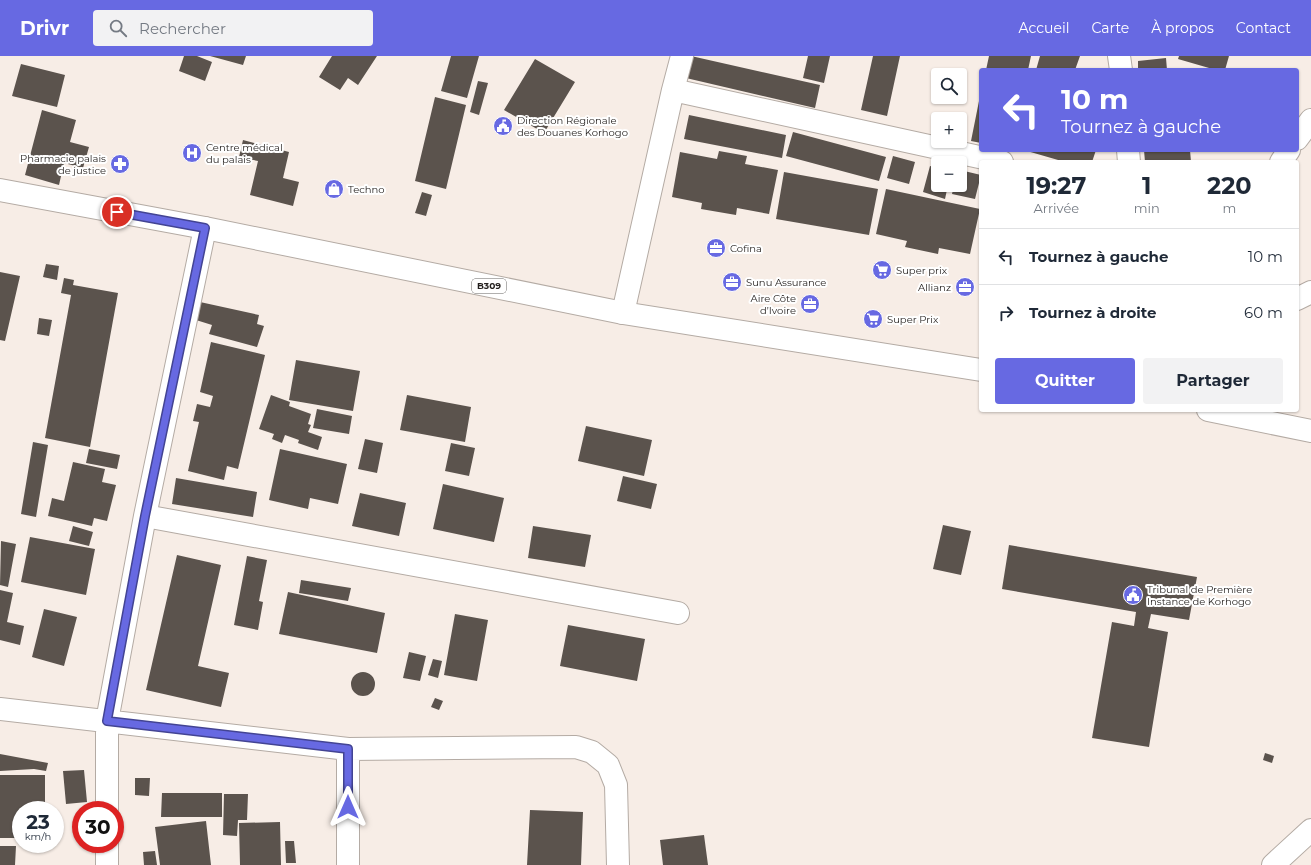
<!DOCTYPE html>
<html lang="fr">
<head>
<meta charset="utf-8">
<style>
	body { margin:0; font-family:Montserrat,sans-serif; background:#f2f2f3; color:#1f2937; height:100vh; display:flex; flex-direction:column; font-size:15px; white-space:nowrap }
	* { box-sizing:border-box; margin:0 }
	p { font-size:13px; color:#747a83 }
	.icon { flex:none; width:22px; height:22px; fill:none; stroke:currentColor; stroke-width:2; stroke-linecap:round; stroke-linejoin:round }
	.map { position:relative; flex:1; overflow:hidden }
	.side { position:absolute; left:979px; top:104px; width:320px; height:252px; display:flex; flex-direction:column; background:#fff; border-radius:4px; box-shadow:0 1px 3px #0004 }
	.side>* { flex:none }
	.top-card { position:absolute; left:979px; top:12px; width:320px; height:84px; border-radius:4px; box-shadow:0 1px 3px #0004; background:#6769e2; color:#fff; overflow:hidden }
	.tools { position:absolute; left:931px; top:12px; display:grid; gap:8px }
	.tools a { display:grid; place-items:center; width:36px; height:36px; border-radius:4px; background:#fff; box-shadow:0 1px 3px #0004; font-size:20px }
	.speed { position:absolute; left:12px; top:745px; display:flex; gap:8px; font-size:20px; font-weight:700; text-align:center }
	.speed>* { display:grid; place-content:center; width:52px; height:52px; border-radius:50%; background:#fff; box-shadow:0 1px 3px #0004; line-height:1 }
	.speed small { font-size:10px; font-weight:400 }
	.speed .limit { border:6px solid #d22; background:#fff; color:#111 }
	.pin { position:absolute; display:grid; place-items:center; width:34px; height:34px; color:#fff; margin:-17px; border:2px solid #fff; border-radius:50%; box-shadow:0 1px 4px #0007 }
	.me { position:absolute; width:44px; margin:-22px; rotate:0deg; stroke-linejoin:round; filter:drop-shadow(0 0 3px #0008) }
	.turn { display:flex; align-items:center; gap:14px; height:84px; padding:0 16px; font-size:18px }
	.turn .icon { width:52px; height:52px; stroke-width:2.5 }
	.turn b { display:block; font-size:28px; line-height:34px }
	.eta { display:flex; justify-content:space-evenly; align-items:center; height:68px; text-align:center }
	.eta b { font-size:24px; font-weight:700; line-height:28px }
	.button { display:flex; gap:8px; margin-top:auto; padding:8px 16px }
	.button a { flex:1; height:46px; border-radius:4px; background:#6769e2; color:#fff; font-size:16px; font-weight:700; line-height:46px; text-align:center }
	.button a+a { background:#f2f2f3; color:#1f2937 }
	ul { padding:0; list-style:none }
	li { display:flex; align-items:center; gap:12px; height:56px; padding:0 16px; border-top:1px solid #e0e1e3 }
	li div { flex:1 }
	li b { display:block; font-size:15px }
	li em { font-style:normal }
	header { display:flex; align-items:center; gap:24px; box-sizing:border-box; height:56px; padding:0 20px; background:#6769e2; color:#fff }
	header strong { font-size:19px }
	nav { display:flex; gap:22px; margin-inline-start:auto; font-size:14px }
	.search { width:280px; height:36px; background:#f2f2f3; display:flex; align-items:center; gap:10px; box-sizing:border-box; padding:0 14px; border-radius:4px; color:#747a83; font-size:15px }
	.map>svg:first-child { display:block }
</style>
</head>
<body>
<header>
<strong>Drivr</strong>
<div class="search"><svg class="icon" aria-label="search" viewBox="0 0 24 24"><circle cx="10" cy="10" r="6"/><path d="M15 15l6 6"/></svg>Rechercher</div>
<nav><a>Accueil</a><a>Carte</a><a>À propos</a><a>Contact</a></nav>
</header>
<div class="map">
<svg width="1311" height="809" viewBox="0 0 1311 809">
	<rect width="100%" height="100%" fill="#f7ede6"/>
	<path fill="#5b534d" d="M184,0H197L212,6L205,25L179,15Z
		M210,0H246L243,9Z
		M332,0H377L358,29L348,22L340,34L319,21Z
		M451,0H479L467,42L441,35Z
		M691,0L820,29L815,52L686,22Z
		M808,0H830L824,27L803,22Z
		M873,0H900L887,60L861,54Z
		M989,0H1031L1028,14H986Z
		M1040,0H1080L1075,14H1036Z
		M1179,0H1229L1225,14H1216L1178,3Z
		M1166,2L1167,14H1138V5Z
		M535,3L575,26L544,77L504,54Z
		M21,8L65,19L57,51L12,40Z
		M478,25L488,27L479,59L470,56Z
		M980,40H981V87L971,85Z
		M435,41L466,49L446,133L415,125Z
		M42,54L76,64L70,86L89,91L83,112L64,107L59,129L25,119Z
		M689,59L786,79L782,102L684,83Z
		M793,76L886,101L879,125L786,100Z
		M243,84L289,96L283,122L299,126L293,150L250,139L258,105L239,101Z
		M1028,94H1096L1092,106H1065L1027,95Z
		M1144,94H1190L1191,106H1145Z
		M719,95L747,100L745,108L778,114L769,158L737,152L736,159L701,153L702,147L672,141L680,96L717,103Z
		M893,100L915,106L909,128L887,122Z
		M930,110L938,112V129H948L945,143L923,136Z
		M960,114L981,119L975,143L952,138L954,129H960Z
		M784,116L878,133L869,179L776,163Z
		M886,133L980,153L970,198L939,192L938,198L905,191L907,185L876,178Z
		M422,136L432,139L426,160L415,157Z
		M46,208L59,210L57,224L43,221Z
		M0,216L20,220L5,285L0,284Z
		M64,222L74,224L73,229L118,237L90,391L45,382L71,239L61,237Z
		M200,246L259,259L257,268L264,270L257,291L209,278L212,269L196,264Z
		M39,262L52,264L49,280L37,278Z
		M211,286L265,299L238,413L227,410L224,424L188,415L199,366L193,365L197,348L210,351L213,340L200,336Z
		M296,304L360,315L353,355L289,344Z
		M271,339L290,346L289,350L311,358L308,368L311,369L308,376L322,381L318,394L298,387L299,384L285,379L282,387L272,383L274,378L259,373Z
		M407,339L471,351L465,386L400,374Z
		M317,353L352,360L349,378L313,372Z
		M586,370L652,384L644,420L578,405Z
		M365,383L383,387L377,417L358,413Z
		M33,386L48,389L36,461L21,458Z
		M451,387L475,392L469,420L445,415Z
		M89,393L120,399L117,413L86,407Z
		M280,393L347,408L338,448L310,442L308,453L269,444Z
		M73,406L105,413L102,426L116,429L107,465L94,462L92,470L48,460L52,442L64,445Z
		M623,420L657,428L651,453L617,445Z
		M176,422L257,436L253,461L172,448Z
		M443,428L504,442L494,486L433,473Z
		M360,437L406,447L399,480L352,470Z
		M943,469L971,475L961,519L933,513Z
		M73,470L93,476L89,490L69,485Z
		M533,470L591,479L585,511L528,502Z
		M30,481L95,493L86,539L21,526Z
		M1,485L16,488L8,531L0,529Z
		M1009,489L1197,521L1189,564L1151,558L1148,572L1168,576L1149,691L1092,682L1112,566L1134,570L1136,556L1002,533Z
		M177,499L221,509L198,610L229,617L221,651L146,634Z
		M247,500L267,504L259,545L263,546L258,574L234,569Z
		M301,524L351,532L348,545L299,537Z
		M0,534L13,537L7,566L24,570L20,589L0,584Z
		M288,536L385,557L377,597L279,578Z
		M44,553L77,561L64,610L32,601Z
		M455,558L488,564L477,625L444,619Z
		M568,569L645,583L637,625L560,610Z
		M409,596L426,600L420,625L403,622Z
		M433,603L442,605L438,622L428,619Z
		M351 628a12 12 0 1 1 24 0a12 12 0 1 1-24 0Z
		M435,642L443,645L439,654L431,651Z
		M1265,697L1274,700L1272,707L1263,704Z
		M0,698L48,707L46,715L34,713L0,715Z
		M84,714L87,746L66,748L63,715Z
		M0,719H45V754H21V782H0Z
		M135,722H150L149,740L135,739Z
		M162,737H222V761H161Z
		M224,738H248L247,764H238L237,780L223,779Z
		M530,754L583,756L581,809H527Z
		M206,765L211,809H160L155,771Z
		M280,766L281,809H240L239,767Z
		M704,779L708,809H663L660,784Z
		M285,785H294L296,807H286Z
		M0,790H16L15,809H0Z
		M155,795L157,809H144L143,796Z"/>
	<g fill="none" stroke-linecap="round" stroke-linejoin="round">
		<defs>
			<path id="minor" d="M1119,0L1121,14
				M673,34L1002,106
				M1297,83L1311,64
				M1128,94L1129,106
				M1281,106L1289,94
				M1297,243L1311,236
				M623,257L673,34L682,0
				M145,460L678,557
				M0,653L348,693L576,691L592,696L608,709L616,729L618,809
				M107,754V665L145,460L205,172
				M107,809V788
				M348,809V693"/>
			<path id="secondary" d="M1273,809L1311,774"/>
			<path id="primary" d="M0,134L205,172L623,257L981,314
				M1208,354L1311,375"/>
		</defs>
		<use href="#minor" stroke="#b4aba4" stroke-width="24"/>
		<use href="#secondary" stroke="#b4aba4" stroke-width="24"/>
		<use href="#primary" stroke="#b4aba4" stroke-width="24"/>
		<use href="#minor" stroke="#fff" stroke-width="22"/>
		<use href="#secondary" stroke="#fff" stroke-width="22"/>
		<use href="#primary" stroke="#fff" stroke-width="22"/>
	</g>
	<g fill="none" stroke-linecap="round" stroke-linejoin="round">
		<defs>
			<path id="route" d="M117,156L205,172L145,460L107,665L348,693V751"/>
		</defs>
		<use href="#route" stroke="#434493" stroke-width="10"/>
		<use href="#route" stroke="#6769e2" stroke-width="7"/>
	</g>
	<defs>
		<symbol id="civic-disc" viewBox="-11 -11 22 22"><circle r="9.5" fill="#6769e2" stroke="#fff"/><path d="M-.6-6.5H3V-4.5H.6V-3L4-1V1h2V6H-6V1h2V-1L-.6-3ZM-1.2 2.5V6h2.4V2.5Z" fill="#fff"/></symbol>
		<symbol id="hospital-disc" viewBox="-11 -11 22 22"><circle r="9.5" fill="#6769e2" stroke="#fff"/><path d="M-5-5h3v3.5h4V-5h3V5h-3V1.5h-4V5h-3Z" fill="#fff"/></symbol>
		<symbol id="pharmacy-disc" viewBox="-11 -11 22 22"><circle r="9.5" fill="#6769e2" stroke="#fff"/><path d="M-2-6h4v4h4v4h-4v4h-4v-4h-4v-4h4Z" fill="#fff"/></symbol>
		<symbol id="shop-disc" viewBox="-11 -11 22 22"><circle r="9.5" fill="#6769e2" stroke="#fff"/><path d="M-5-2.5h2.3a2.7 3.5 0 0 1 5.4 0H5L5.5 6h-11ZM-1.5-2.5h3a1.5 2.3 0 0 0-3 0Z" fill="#fff"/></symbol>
		<symbol id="office-disc" viewBox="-11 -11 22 22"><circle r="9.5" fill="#6769e2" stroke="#fff"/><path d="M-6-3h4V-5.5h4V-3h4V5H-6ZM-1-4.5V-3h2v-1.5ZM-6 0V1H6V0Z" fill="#fff"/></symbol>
		<symbol id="supermarket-disc" viewBox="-11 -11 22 22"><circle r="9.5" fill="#6769e2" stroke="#fff"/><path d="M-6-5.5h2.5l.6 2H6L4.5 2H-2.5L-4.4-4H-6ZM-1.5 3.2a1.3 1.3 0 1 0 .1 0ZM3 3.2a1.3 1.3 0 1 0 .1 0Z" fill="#fff"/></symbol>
	</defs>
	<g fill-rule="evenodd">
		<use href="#civic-disc" x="492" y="59" width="22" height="22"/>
		<use href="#hospital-disc" x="181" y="86" width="22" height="22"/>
		<use href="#pharmacy-disc" x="109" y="97" width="22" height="22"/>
		<use href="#shop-disc" x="323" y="122" width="22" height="22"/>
		<use href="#office-disc" x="705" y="181" width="22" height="22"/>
		<use href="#supermarket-disc" x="871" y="203" width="22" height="22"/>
		<use href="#office-disc" x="721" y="215" width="22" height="22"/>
		<use href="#office-disc" x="954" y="220" width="22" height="22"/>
		<use href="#office-disc" x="799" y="237" width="22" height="22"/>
		<use href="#supermarket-disc" x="862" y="252" width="22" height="22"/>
		<use href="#civic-disc" x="1122" y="528" width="22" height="22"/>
	</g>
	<g text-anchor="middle" stroke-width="4" stroke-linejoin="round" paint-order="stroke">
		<rect fill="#fff" stroke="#656261" stroke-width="1" x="472" y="223" width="34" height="14" rx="3"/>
		<g font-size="9" font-weight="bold" fill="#231f1d">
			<text x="489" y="233">B309</text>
		</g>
		<g font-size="10" fill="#231f1d" stroke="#fff" text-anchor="start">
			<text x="517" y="68">Direction Régionale<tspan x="517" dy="12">des Douanes Korhogo</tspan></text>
			<text x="206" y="95">Centre médical<tspan x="206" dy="12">du palais</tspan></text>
			<text x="106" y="106" text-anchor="end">Pharmacie palais<tspan x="106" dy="12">de justice</tspan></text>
			<text x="348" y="137">Techno</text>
			<text x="730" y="196">Cofina</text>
			<text x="896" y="218">Super prix</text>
			<text x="746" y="230">Sunu Assurance</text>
			<text x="951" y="235" text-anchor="end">Allianz</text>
			<text x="796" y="246" text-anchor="end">Aire Côte<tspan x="796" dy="12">d’Ivoire</tspan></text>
			<text x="887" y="267">Super Prix</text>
			<text x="1147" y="537">Tribunal de Première<tspan x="1147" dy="12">Instance de Korhogo</tspan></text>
		</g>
	</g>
</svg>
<div class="tools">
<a><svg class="icon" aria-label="search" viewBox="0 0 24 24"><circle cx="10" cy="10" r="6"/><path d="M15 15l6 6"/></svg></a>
<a>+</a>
<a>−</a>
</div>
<div class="speed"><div>23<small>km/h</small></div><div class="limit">30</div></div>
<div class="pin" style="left:117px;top:156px;background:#d93025"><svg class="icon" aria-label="arrive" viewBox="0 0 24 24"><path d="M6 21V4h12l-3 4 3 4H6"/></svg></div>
<svg class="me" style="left:348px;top:751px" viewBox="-20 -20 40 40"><path d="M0-17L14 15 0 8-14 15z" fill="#6769e2" stroke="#fff" stroke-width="4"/></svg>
<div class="top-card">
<div class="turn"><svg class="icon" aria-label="left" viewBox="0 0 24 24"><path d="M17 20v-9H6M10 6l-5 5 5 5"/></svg><div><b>10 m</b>Tournez à gauche</div></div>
</div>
<section class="side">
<div class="eta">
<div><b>19:27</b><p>Arrivée</p></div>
<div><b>1</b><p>min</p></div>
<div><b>220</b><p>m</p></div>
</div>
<ul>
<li><svg class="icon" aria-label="left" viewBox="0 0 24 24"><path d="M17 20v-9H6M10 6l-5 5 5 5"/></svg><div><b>Tournez à gauche</b></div><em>10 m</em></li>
<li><svg class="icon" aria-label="right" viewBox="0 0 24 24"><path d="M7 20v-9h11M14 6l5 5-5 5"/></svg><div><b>Tournez à droite</b></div><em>60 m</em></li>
</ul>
<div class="button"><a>Quitter</a><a>Partager</a></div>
</section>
</div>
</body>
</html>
